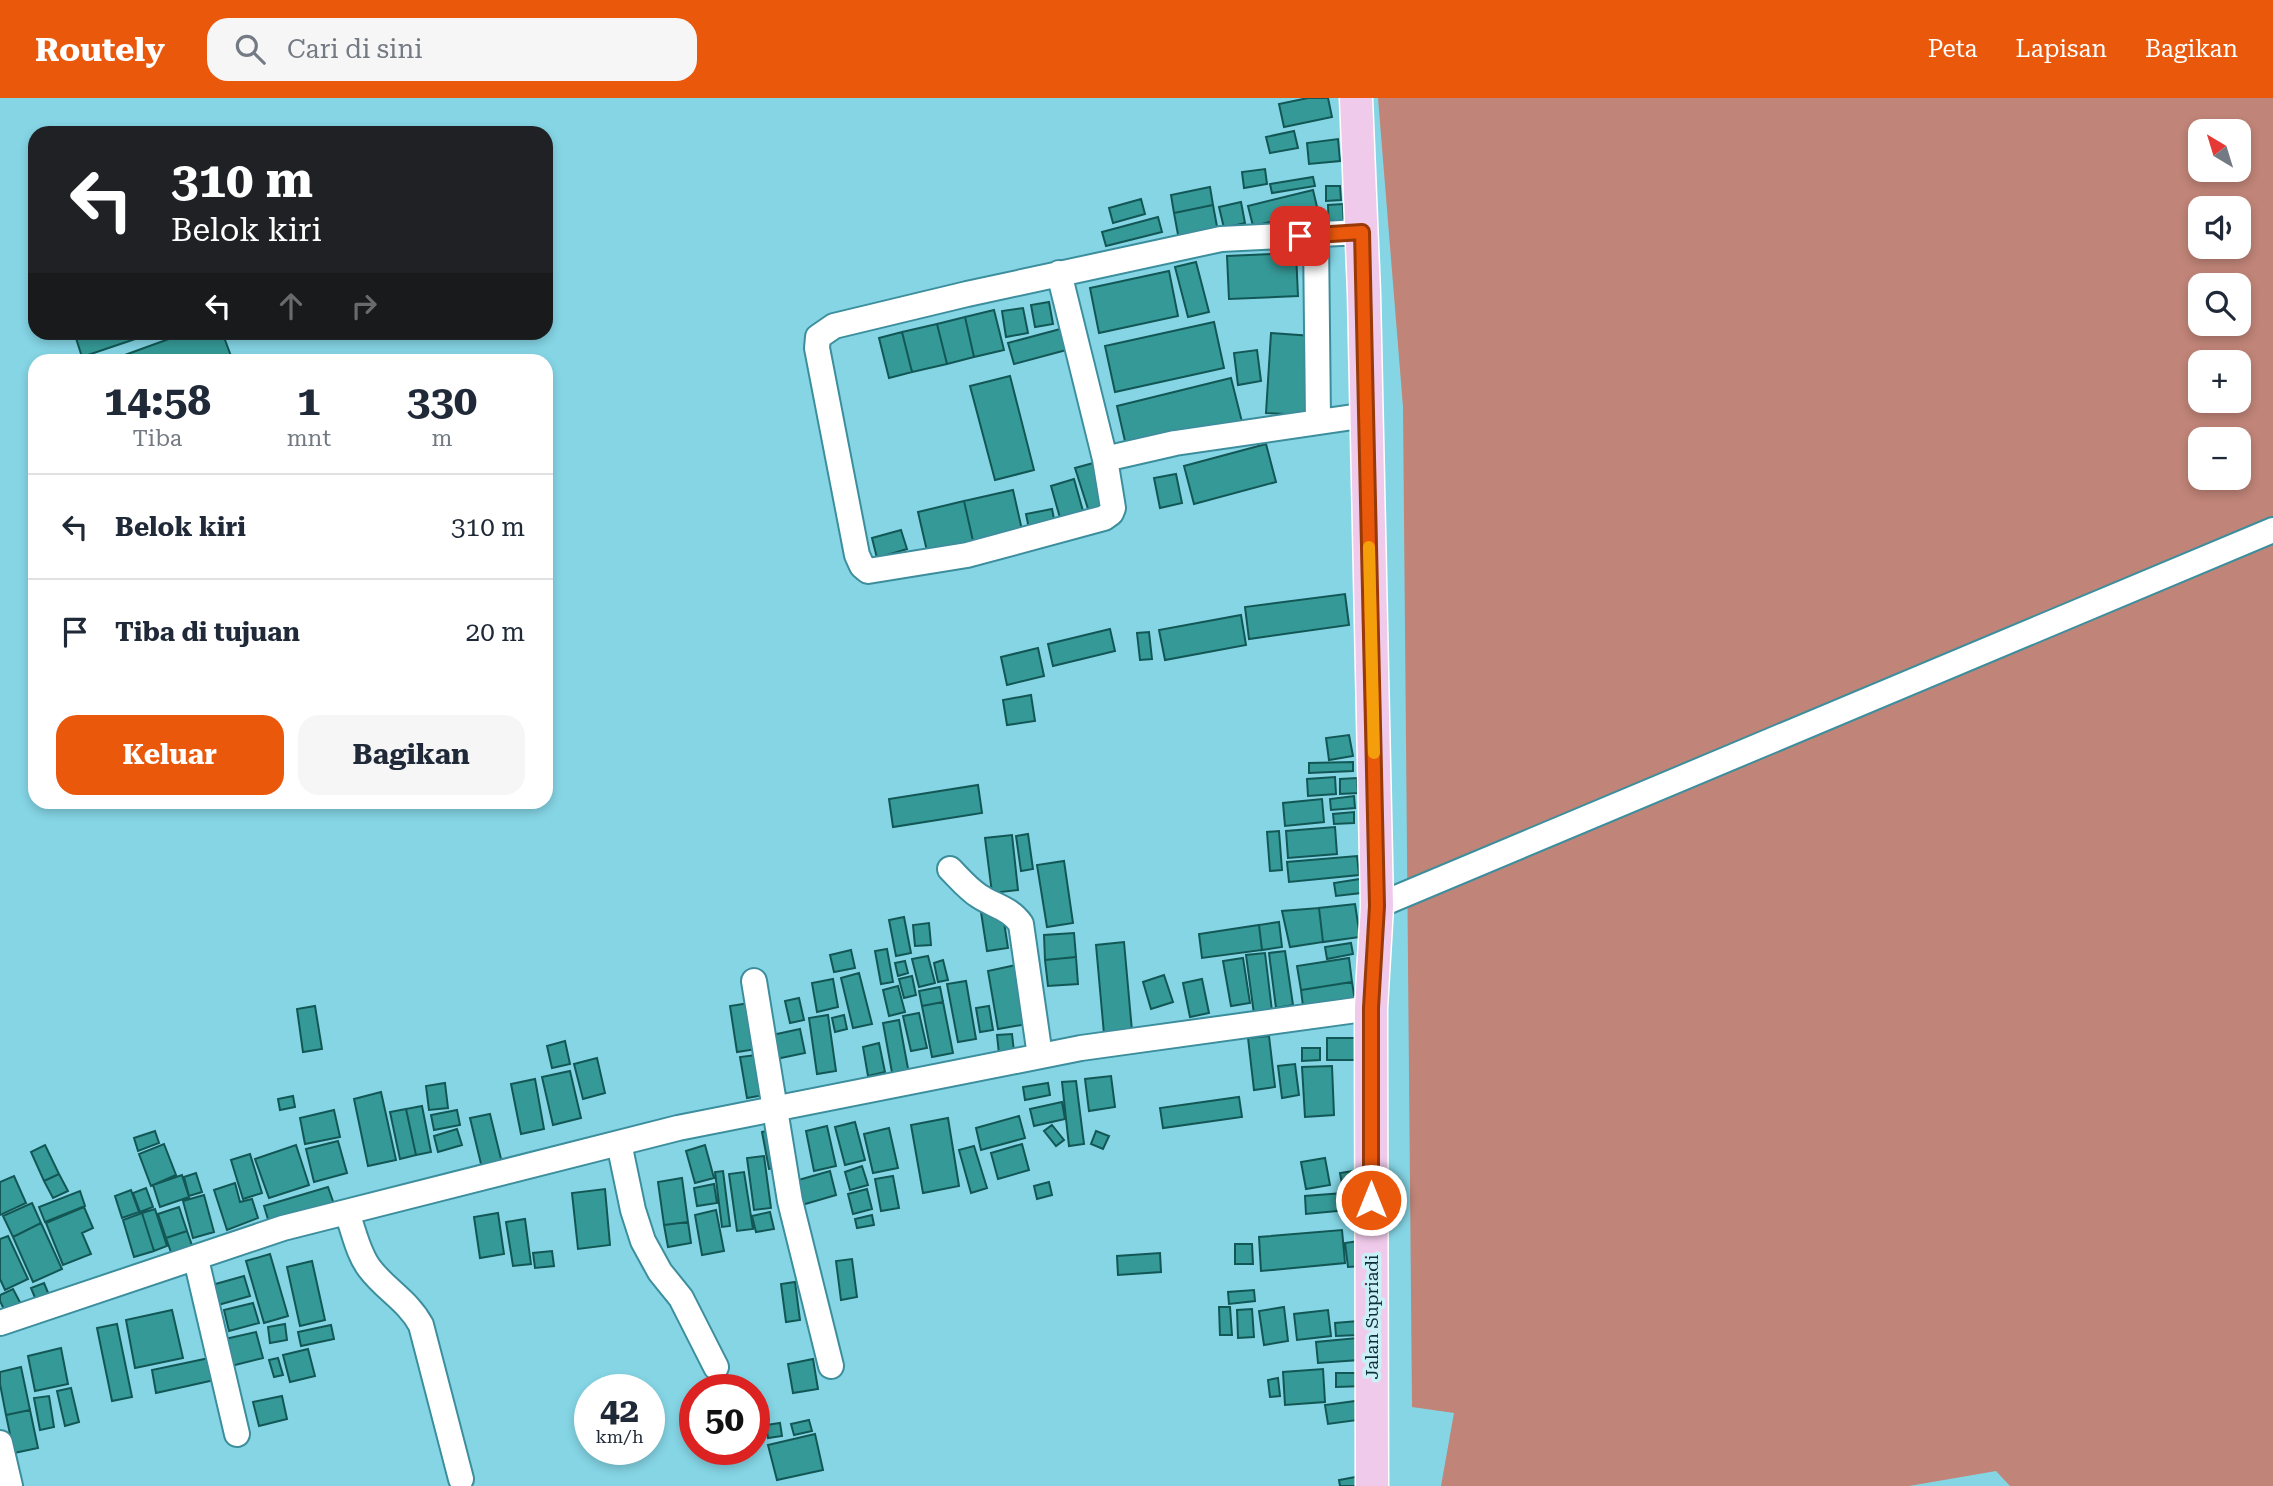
<!DOCTYPE html>
<html lang="id">
<head>
<meta charset="utf-8">
<style>
	body { margin:0; font-family:"Roboto Serif",serif; background:#f6f6f7; color:#1f2937; height:100vh; display:flex; flex-direction:column; font-size:26px; white-space:nowrap }
	* { box-sizing:border-box; margin:0 }
	p { font-size:23px; color:#747a83 }
	.icon { flex:none; width:38px; height:38px; fill:none; stroke:currentColor; stroke-width:2; stroke-linecap:round; stroke-linejoin:round }
	.map { position:relative; flex:1; overflow:hidden }
	.side { position:absolute; left:28px; top:256px; width:525px; height:455px; display:flex; flex-direction:column; background:#fff; border-radius:21px; box-shadow:0 4px 10px #0003 }
	.side>* { flex:none }
	.hud { position:absolute; left:28px; top:28px; width:525px; height:214px; border-radius:21px; box-shadow:0 4px 10px #0003; background:#202124; color:#fff; overflow:hidden }
	.needle { width:46px; rotate:322deg }
	.buttons { position:absolute; left:2188px; top:21px; display:grid; gap:14px }
	.buttons a { display:grid; place-items:center; width:63px; height:63px; border-radius:14px; background:#fff; box-shadow:0 4px 10px #0003; font-size:35px }
	.speed { position:absolute; left:574px; top:1276px; display:flex; gap:14px; font-size:35px; font-weight:700; text-align:center }
	.speed>* { display:grid; place-content:center; width:91px; height:91px; border-radius:50%; background:#fff; box-shadow:0 4px 10px #0003; line-height:1 }
	.speed small { font-size:18px; font-weight:400 }
	.speed .limit { border:10px solid #d22; background:#fff; color:#111 }
	.pin { position:absolute; display:grid; place-items:center; width:60px; height:60px; color:#fff; margin:-30px; border-radius:14px; box-shadow:0 4px 10px #0006 }
	.me { position:absolute; width:77px; margin:-38px; rotate:0deg; stroke-linejoin:round; filter:drop-shadow(0 0 5px #0008) }
	.turn { display:flex; align-items:center; gap:24px; height:147px; padding:0 28px; font-size:32px }
	.turn .icon { width:91px; height:91px; stroke-width:2.5 }
	.turn b { display:block; font-size:49px; line-height:60px }
	.lanes { display:flex; align-items:center; height:66px; padding:0 28px; background:#0003; justify-content:center; gap:35px; direction:ltr }
	.lanes .off { opacity:.35 }
	.eta { display:flex; justify-content:space-evenly; align-items:center; height:119px; text-align:center }
	.eta b { font-size:42px; font-weight:700; line-height:49px }
	.cta { display:flex; gap:14px; margin-top:auto; padding:14px 28px }
	.cta a { flex:1; height:80px; border-radius:21px; background:#ea580c; color:#fff; font-size:28px; font-weight:700; line-height:80px; text-align:center }
	.cta a+a { background:#f6f6f7; color:#1f2937 }
	ul { padding:0; list-style:none }
	li { display:flex; align-items:center; gap:21px; height:105px; padding:0 28px; border-top:2px solid #e0e1e3 }
	li div { flex:1 }
	li b { display:block; font-size:26px }
	li em { font-style:normal }
	header { display:flex; align-items:center; gap:42px; box-sizing:border-box; height:98px; padding:0 35px; background:#ea580c; color:#fff }
	header strong { font-size:33px }
	nav { display:flex; gap:38px; margin-inline-start:auto; font-size:24px }
	.search { width:490px; height:63px; background:#f6f6f7; display:flex; align-items:center; gap:18px; box-sizing:border-box; padding:0 24px; border-radius:21px; color:#747a83; font-size:26px }
	.map>svg:first-child { display:block }
</style>
</head>
<body>
<header>
<strong>Routely</strong>
<div class="search"><svg class="icon" aria-label="search" viewBox="0 0 24 24"><circle cx="10" cy="10" r="6"/><path d="M15 15l6 6"/></svg>Cari di sini</div>
<nav><a>Peta</a><a>Lapisan</a><a>Bagikan</a></nav>
</header>
<div class="map">
<svg width="2273" height="1388" viewBox="0 0 2273 1388">
	<rect width="100%" height="100%" fill="#85d5e5"/>
	<path fill="#c08478" fill-rule="evenodd" d="M1378,0H2273V1388H2010L1996,1373L1909,1388H1441L1454,1315L1412,1309L1403,309ZM2200,33H2238V72H2200ZM2200,110H2238V149H2200ZM2200,187H2238V226H2200ZM2200,264H2238V303H2200ZM2200,341H2238V380H2200Z"/>
	<path fill="#359a97" stroke="#125755" stroke-width="2" d="M1308,0H1328L1332,19L1284,29L1279,6Z
		M1294,33L1298,50L1270,55L1266,39Z
		M1338,41L1340,63L1309,66L1307,45Z
		M1265,71L1267,86L1244,90L1242,74Z
		M1313,79L1315,88L1272,95L1270,86Z
		M1326,88H1340L1341,102L1326,103Z
		M1210,89L1213,107L1174,115L1171,97Z
		M1313,92L1318,113L1253,128L1248,108Z
		M1141,101L1145,116L1113,125L1109,110Z
		M1241,104L1245,125L1224,130L1219,109Z
		M1343,106L1344,133L1329,134L1328,107Z
		M1213,107L1218,134L1179,142L1174,115Z
		M1158,119L1162,134L1106,148L1102,134Z
		M1296,155L1298,198L1229,201L1227,158Z
		M1196,164L1209,214L1188,219L1175,169Z
		M1169,173L1178,218L1099,235L1090,190Z
		M1049,204L1053,226L1035,229L1031,207Z
		M1023,210L1028,235L1006,239L1002,213Z
		M994,212L1004,252L974,259L965,219Z
		M965,219L974,259L947,266L937,226Z
		M1214,224L1224,270L1115,294L1105,248Z
		M937,226L947,266L912,274L902,234Z
		M1064,230L1070,251L1014,266L1008,245Z
		M74,234H156L82,259Z
		M188,234H222L231,258L218,262H111Z
		M902,234L912,274L889,280L879,240Z
		M1271,235L1312,238L1307,317L1266,315Z
		M1257,252L1261,283L1238,287L1234,255Z
		M1010,278L1034,372L995,382L970,288Z
		M1231,280L1242,324L1127,352L1117,308Z
		M1266,346L1276,384L1194,406L1184,368Z
		M1097,364L1111,411L1090,417L1075,370Z
		M1176,376L1182,405L1160,410L1154,380Z
		M1074,381L1085,420L1062,427L1051,388Z
		M1013,392L1022,432L973,443L964,403Z
		M964,403L973,443L927,453L918,414Z
		M1052,411L1056,431L1030,436L1026,416Z
		M901,432L907,451L877,460L872,440Z
		M1345,496L1349,527L1249,541L1245,509Z
		M1241,517L1246,547L1165,562L1159,532Z
		M1110,531L1115,553L1053,568L1048,546Z
		M1149,534L1152,561L1140,562L1137,535Z
		M1038,550L1044,578L1007,587L1001,559Z
		M1031,597L1035,623L1007,627L1003,602Z
		M1349,637L1353,658L1329,662L1326,640Z
		M1353,664V673L1309,675V665Z
		M1335,679L1336,696L1308,698L1307,681Z
		M1357,680L1358,695L1340,696V681Z
		M978,687L982,715L893,729L889,701Z
		M1354,698L1355,710L1331,712L1330,701Z
		M1322,701L1324,724L1285,728L1283,705Z
		M1354,714V725L1334,726L1333,716Z
		M1335,729L1337,756L1288,760L1286,733Z
		M1279,733L1282,772L1270,773L1267,734Z
		M1028,736L1033,771L1021,773L1016,738Z
		M1012,737L1018,792L992,795L985,740Z
		M1357,758L1359,777L1289,784L1287,764Z
		M1064,763L1073,825L1047,829L1037,767Z
		M1360,781L1361,795L1336,798L1334,785Z
		M1355,806L1360,839L1323,844L1319,810Z
		M1319,810L1323,844L1290,849L1282,813Z
		M1002,811L1008,850L987,853L981,814Z
		M904,819L911,855L896,858L889,822Z
		M1279,824L1282,849L1262,852L1259,827Z
		M929,825L931,847L915,848L913,827Z
		M1259,827L1262,852L1202,860L1199,836Z
		M1074,835L1076,859L1045,862L1044,837Z
		M1124,844L1132,933L1104,936L1096,847Z
		M1351,845L1353,856L1327,861L1325,849Z
		M887,851L893,884L881,886L875,853Z
		M851,852L855,870L834,874L830,857Z
		M1285,853L1293,907L1276,910L1269,855Z
		M1265,855L1272,913L1254,916L1246,857Z
		M928,858L935,885L919,889L912,861Z
		M1076,859L1078,886L1048,888L1045,862Z
		M1243,860L1250,905L1231,908L1223,863Z
		M1349,860L1352,884L1301,892L1297,868Z
		M943,862L948,882L938,884L934,865Z
		M905,863L908,875L898,878L895,865Z
		M1016,867L1027,926L998,931L988,873Z
		M859,875L872,926L853,930L841,880Z
		M1164,877L1173,904L1151,911L1143,884Z
		M912,878L916,897L904,900L899,881Z
		M833,881L838,909L817,914L812,885Z
		M1202,881L1209,915L1190,919L1183,885Z
		M966,883L976,941L958,944L947,886Z
		M1352,884L1356,909L1304,916L1301,892Z
		M898,888L905,914L889,918L883,892Z
		M940,889L943,904L922,908L919,893Z
		M799,900L804,922L790,925L785,903Z
		M756,904L763,950L737,954L730,908Z
		M943,904L953,955L932,959L922,908Z
		M315,908L322,951L303,954L297,911Z
		M989,908L993,932L980,934L976,910Z
		M919,915L927,950L911,953L903,918Z
		M828,917L836,973L817,976L809,920Z
		M844,917L847,931L835,934L832,920Z
		M899,922L909,976L893,980L883,925Z
		M800,931L805,955L776,961L772,937Z
		M1012,936L1014,954L999,956L997,937Z
		M1269,938L1275,989L1254,992L1248,940Z
		M1327,940H1356V962H1327Z
		M565,943L570,966L552,970L547,948Z
		M879,945L885,974L868,978L863,949Z
		M1302,950H1320V962L1302,963Z
		M764,956L770,996L747,1000L740,959Z
		M597,960L605,995L583,1001L574,966Z
		M1295,966L1299,997L1282,1000L1278,968Z
		M1332,968L1334,1017L1305,1019L1302,969Z
		M570,973L581,1020L553,1027L542,979Z
		M1111,978L1115,1009L1089,1013L1085,981Z
		M535,981L544,1031L521,1036L511,986Z
		M1076,983L1084,1046L1069,1048L1062,984Z
		M445,985L448,1010L429,1012L426,988Z
		M1048,985L1050,997L1025,1002L1023,989Z
		M381,994L396,1062L368,1068L354,1001Z
		M293,998L295,1009L280,1012L278,1001Z
		M1239,999L1242,1019L1163,1030L1160,1010Z
		M1062,1004L1065,1021L1034,1028L1030,1011Z
		M422,1008L431,1054L416,1057L406,1011Z
		M406,1011L416,1057L400,1061L390,1014Z
		M334,1012L340,1039L305,1046L300,1020Z
		M457,1012L460,1027L434,1032L431,1017Z
		M490,1016L502,1065L482,1070L470,1020Z
		M1019,1018L1025,1040L981,1052L976,1030Z
		M948,1020L959,1088L923,1095L911,1027Z
		M855,1024L865,1062L845,1067L835,1029Z
		M1052,1027L1064,1042L1056,1048L1044,1033Z
		M827,1028L836,1068L814,1073L806,1033Z
		M889,1030L898,1070L873,1075L864,1036Z
		M457,1031L462,1047L438,1054L434,1038Z
		M776,1031L784,1069L769,1071L762,1034Z
		M155,1033L159,1045L138,1053L134,1040Z
		M1096,1033L1109,1038L1103,1051L1091,1046Z
		M338,1043L347,1075L314,1084L306,1051Z
		M164,1046L176,1077L151,1088L139,1056Z
		M1022,1046L1029,1072L998,1081L991,1055Z
		M45,1047L59,1076L44,1083L31,1054Z
		M296,1047L309,1087L269,1100L255,1061Z
		M705,1047L714,1080L695,1085L686,1053Z
		M974,1048L987,1090L971,1095L959,1052Z
		M250,1056L262,1095L243,1101L231,1062Z
		M764,1058L771,1110L754,1112L747,1060Z
		M1325,1060L1330,1087L1306,1091L1301,1064Z
		M862,1068L868,1087L850,1092L845,1074Z
		M1360,1072L1363,1087L1343,1091L1340,1075Z
		M723,1073L730,1128L722,1129L715,1074Z
		M830,1073L836,1097L795,1109L788,1085Z
		M744,1074L753,1131L737,1133L729,1076Z
		M196,1075L202,1094L189,1098L184,1079Z
		M59,1076L68,1093L53,1100L44,1083Z
		M182,1077L189,1099L160,1109L153,1087Z
		M14,1078L26,1105L0,1117V1084Z
		M893,1078L899,1110L881,1113L875,1081Z
		M682,1080L688,1124L664,1127L658,1084Z
		M1049,1084L1052,1097L1037,1101L1034,1088Z
		M235,1085L240,1104L252,1101L258,1120L227,1132L214,1092Z
		M714,1086L717,1105L697,1108L694,1090Z
		M328,1089L335,1109L270,1128L264,1108Z
		M146,1090L153,1109L140,1114L133,1095Z
		M605,1091L610,1147L578,1151L572,1095Z
		M867,1091L872,1111L853,1116L848,1096Z
		M131,1092L139,1114L122,1120L115,1098Z
		M80,1093L85,1108L45,1124L39,1109Z
		M1356,1094L1358,1111L1306,1116L1305,1098Z
		M204,1097L214,1134L193,1140L183,1103Z
		M32,1105L41,1125L13,1139L3,1118Z
		M84,1109L93,1130L82,1135L91,1156L63,1167L46,1125Z
		M179,1109L187,1133L166,1140L158,1116Z
		M155,1111L167,1148L154,1153L142,1115Z
		M716,1112L724,1153L702,1157L695,1117Z
		M770,1114L774,1131L756,1134L752,1118Z
		M142,1115L154,1153L134,1159L123,1122Z
		M498,1115L504,1156L480,1160L474,1119Z
		M872,1117L874,1127L857,1130L855,1121Z
		M525,1121L531,1166L513,1168L506,1124Z
		M688,1124L691,1145L668,1149L664,1127Z
		M41,1125L62,1171L33,1184L13,1139Z
		M1342,1132L1345,1165L1261,1173L1259,1139Z
		M187,1133L195,1156L174,1163L166,1140Z
		M8,1138L28,1181L5,1192L0,1181V1141Z
		M1359,1143L1362,1168L1348,1169L1345,1145Z
		M1235,1146H1252L1253,1166H1235Z
		M552,1153L554,1168L535,1170L533,1155Z
		M1160,1155L1161,1174L1118,1177L1117,1158Z
		M270,1156L288,1218L264,1225L246,1163Z
		M852,1161L857,1199L841,1202L836,1163Z
		M312,1163L325,1222L300,1228L287,1169Z
		M244,1178L250,1198L218,1207L212,1187Z
		M795,1184L800,1222L786,1224L781,1186Z
		M44,1185L51,1202L38,1207L31,1190Z
		M13,1191L23,1210L7,1218L0,1203V1197Z
		M1254,1192L1255,1203L1229,1206L1228,1194Z
		M253,1205L259,1225L229,1233L224,1212Z
		M1219,1209H1230L1232,1237H1220Z
		M1284,1209L1288,1243L1264,1247L1259,1213Z
		M1252,1211L1254,1239L1238,1240L1237,1212Z
		M172,1212L183,1260L135,1270L126,1222Z
		M1328,1212L1331,1238L1297,1242L1294,1216Z
		M1358,1223L1359,1237L1336,1238L1335,1225Z
		M117,1226L132,1299L112,1303L97,1230Z
		M285,1226L287,1242L270,1245L268,1229Z
		M331,1227L334,1241L301,1248L298,1234Z
		M256,1234L263,1260L231,1268L225,1241Z
		M1357,1240L1359,1262L1318,1265L1316,1244Z
		M61,1250L68,1286L35,1293L28,1258Z
		M308,1251L315,1278L290,1284L283,1257Z
		M214,1259L219,1281L156,1295L152,1272Z
		M278,1260L283,1277L274,1279L269,1262Z
		M813,1261L818,1291L793,1295L788,1266Z
		M21,1269L30,1312L6,1317L0,1286V1274Z
		M1323,1271L1325,1304L1285,1307L1283,1274Z
		M1336,1275H1365V1288L1336,1289Z
		M1278,1280L1280,1298L1270,1299L1268,1282Z
		M71,1290L79,1324L65,1328L57,1293Z
		M49,1298L54,1329L40,1332L34,1300Z
		M282,1298L287,1321L259,1328L253,1304Z
		M1363,1302L1365,1321L1328,1326L1325,1307Z
		M30,1312L38,1350L14,1355L6,1317Z
		M809,1322L812,1333L794,1337L791,1326Z
		M780,1325L782,1338L768,1340L766,1327Z
		M815,1336L823,1372L777,1382L768,1347Z
		M1361,1378L1362,1388H1340L1339,1382Z"/>
	<g fill="none" stroke-linecap="round" stroke-linejoin="round">
		<defs>
			<path id="minor" d="M1316,138L1318,322
				M1059,175L1105,361L1175,345L1367,317
				M1105,361L1113,410L1111,415L1104,420L967,457L868,473L862,468L857,457L817,250L818,239L834,228L967,196L1221,141L1362,134
				M950,771C959,780 968,791 979,798C994,808 1010,810 1021,826L1040,958
				M1377,808L2273,432
				M754,883L790,1103L831,1268
				M619,1045L633,1112L643,1143L660,1174L681,1200L716,1269
				M347,1115C354,1133 358,1156 370,1171C386,1192 408,1203 421,1227L461,1381
				M196,1161L237,1336
				M0,1225L283,1130L678,1030L1081,950L1371,910
				M0,1345L10,1388"/>
			<path id="major" d="M1356,0L1364,195L1377,808L1371,910L1372,1388"/>
		</defs>
		<use href="#minor" stroke="#3d8e9d" stroke-width="28"/>
		<use href="#major" stroke="#fff" stroke-width="35"/>
		<use href="#minor" stroke="#fff" stroke-width="24"/>
		<use href="#major" stroke="#f0caea" stroke-width="32"/>
	</g>
	<g fill="none" stroke-linecap="round" stroke-linejoin="round">
		<defs>
			<path id="route" d="M1300,138L1362,134L1377,808L1371,910V1102"/>
		</defs>
		<use href="#route" stroke="#983908" stroke-width="18"/>
		<use href="#route" stroke="#ea580c" stroke-width="12"/>
		<path stroke="#f59e0b" stroke-width="12" d="M1369,449L1374,655"/>
	</g>
	<g text-anchor="middle" stroke-width="7" stroke-linejoin="round" paint-order="stroke">
		<g font-size="18" fill="#0d3036" stroke="#c9eff7">
			<text transform="translate(1372 1219) rotate(-90)" y="6">Jalan Supriadi</text>
		</g>
	</g>
</svg>
<div class="buttons">
<a><svg class="needle" viewBox="-14 -14 28 28"><path d="M0-13l5 13h-10z" fill="#e53935"/><path d="M0 13l5-13h-10z" fill="#747a83"/></svg></a>
<a><svg class="icon" aria-label="sound" viewBox="0 0 24 24"><path d="M4 9h4l5-4v14l-5-4H4zM17 9q2 3 0 6"/></svg></a>
<a><svg class="icon" aria-label="search" viewBox="0 0 24 24"><circle cx="10" cy="10" r="6"/><path d="M15 15l6 6"/></svg></a>
<a>+</a>
<a>−</a>
</div>
<div class="speed"><div>42<small>km/h</small></div><div class="limit">50</div></div>
<div class="pin" style="left:1300px;top:138px;background:#d93025"><svg class="icon" aria-label="arrive" viewBox="0 0 24 24"><path d="M6 21V4h12l-3 4 3 4H6"/></svg></div>
<svg class="me" style="left:1371px;top:1102px" viewBox="-20 -20 40 40"><circle r="17" fill="#ea580c" stroke="#fff" stroke-width="3"/><path d="M0-11L8 9 0 5-8 9z" fill="#fff"/></svg>
<div class="hud">
<div class="turn"><svg class="icon" aria-label="left" viewBox="0 0 24 24"><path d="M17 20v-9H6M10 6l-5 5 5 5"/></svg><div><b>310 m</b>Belok kiri</div></div>
<div class="lanes"><svg class="icon" aria-label="left" viewBox="0 0 24 24"><path d="M17 20v-9H6M10 6l-5 5 5 5"/></svg><svg class="icon off" aria-label="ahead" viewBox="0 0 24 24"><path d="M12 20V5M6 11l6-6 6 6"/></svg><svg class="icon off" aria-label="right" viewBox="0 0 24 24"><path d="M7 20v-9h11M14 6l5 5-5 5"/></svg></div>
</div>
<section class="side">
<div class="eta">
<div><b>14:58</b><p>Tiba</p></div>
<div><b>1</b><p>mnt</p></div>
<div><b>330</b><p>m</p></div>
</div>
<ul>
<li><svg class="icon" aria-label="left" viewBox="0 0 24 24"><path d="M17 20v-9H6M10 6l-5 5 5 5"/></svg><div><b>Belok kiri</b></div><em>310 m</em></li>
<li><svg class="icon" aria-label="arrive" viewBox="0 0 24 24"><path d="M6 21V4h12l-3 4 3 4H6"/></svg><div><b>Tiba di tujuan</b></div><em>20 m</em></li>
</ul>
<div class="cta"><a>Keluar</a><a>Bagikan</a></div>
</section>
</div>
</body>
</html>
